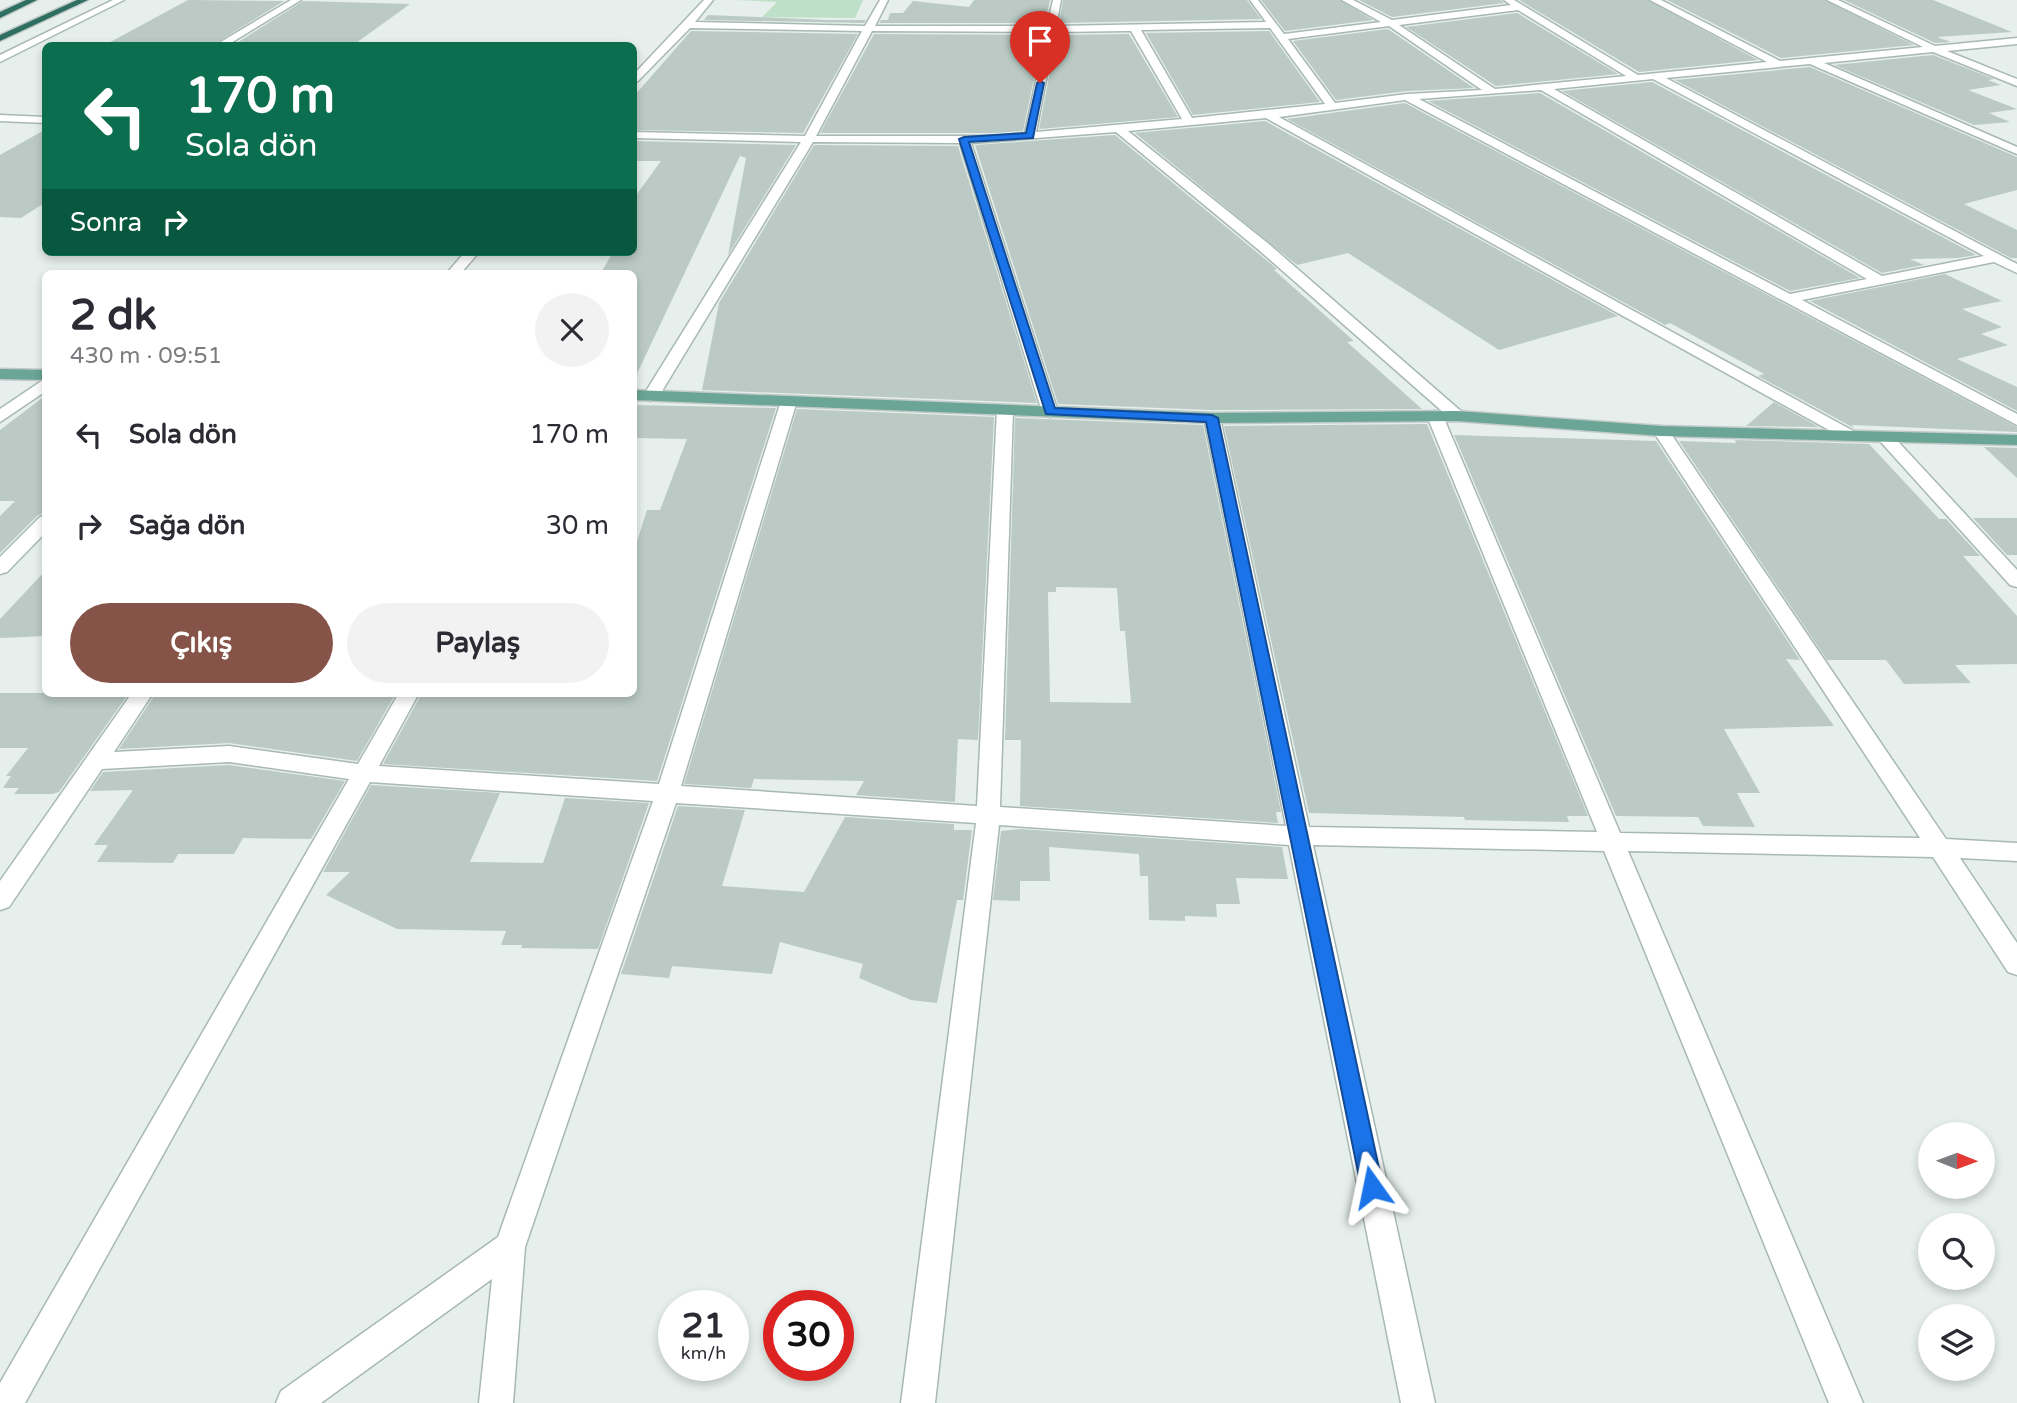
<!DOCTYPE html>
<html lang="tr">
<head>
<meta charset="utf-8">
<style>
	body { margin:0; font-family:"Varela Round",sans-serif; background:#f2f2f3; color:#2b2b33; height:100vh; display:flex; flex-direction:column; font-size:26px; white-space:nowrap }
	* { box-sizing:border-box; margin:0 }
	p { font-size:23px; color:#7c7c81 }
	.icon { flex:none; width:38px; height:38px; fill:none; stroke:currentColor; stroke-width:2; stroke-linecap:round; stroke-linejoin:round }
	.map { position:relative; flex:1; overflow:hidden }
	.panel { position:absolute; left:42px; top:270px; width:595px; height:427px; display:flex; flex-direction:column; background:#fff; border-radius:10px; box-shadow:0 4px 10px #0003 }
	.panel>* { flex:none }
	.guide { position:absolute; left:42px; top:42px; width:595px; height:214px; border-radius:10px; box-shadow:0 4px 10px #0003; background:#0b6e4f; color:#fff; overflow:hidden }
	.needle { width:46px; rotate:91deg }
	.fabs { position:absolute; left:1918px; top:1122px; display:grid; gap:14px }
	.fabs a { display:grid; place-items:center; width:77px; height:77px; border-radius:50%; background:#fff; box-shadow:0 4px 10px #0003; font-size:35px }
	.speed { position:absolute; left:658px; top:1290px; display:flex; gap:14px; font-size:35px; font-weight:700; text-align:center }
	.speed>* { display:grid; place-content:center; width:91px; height:91px; border-radius:50%; background:#fff; box-shadow:0 4px 10px #0003; line-height:1 }
	.speed small { font-size:18px; font-weight:400 }
	.speed .limit { border:10px solid #d22; background:#fff; color:#111 }
	.pin { position:absolute; display:grid; place-items:center; width:60px; height:60px; color:#fff; margin:-72px -30px; border-radius:50% 50% 50% 0; rotate:-45deg; box-shadow:0 0 7px #0007 }
	.pin .icon { rotate:45deg }
	.me { position:absolute; width:77px; margin:-38px; rotate:348deg; stroke-linejoin:round; filter:drop-shadow(0 0 5px #0008) }
	.turn { display:flex; align-items:center; gap:24px; height:147px; padding:0 28px; font-size:32px }
	.turn .icon { width:91px; height:91px; stroke-width:2.5 }
	.turn b { display:block; font-size:49px; line-height:60px }
	.then { display:flex; align-items:center; height:66px; padding:0 28px; background:#0003; gap:14px; font-size:26px }
	.round { display:grid; place-items:center; flex:none; width:74px; height:74px; border-radius:37px; background:#f2f2f3 }
	.head { display:flex; align-items:center; justify-content:space-between; height:119px; padding:0 28px }
	h1 { font-size:42px; font-weight:800; line-height:52px }
	.cta { display:flex; gap:14px; margin-top:auto; padding:14px 28px }
	.cta a { flex:1; height:80px; border-radius:42px; background:#855347; color:#fff; font-size:28px; font-weight:800; line-height:80px; text-align:center }
	.cta a+a { background:#f2f2f3; color:#2b2b33 }
	ul { padding:0; list-style:none }
	li { display:flex; align-items:center; gap:21px; height:91px; padding:0 28px }
	li div { flex:1 }
	li b { display:block; font-size:26px }
	li em { font-style:normal }
	.map>svg:first-child { display:block }
</style>
</head>
<body>
<div class="map">
<svg width="2017" height="1403" viewBox="0 0 2017 1403">
	<rect width="100%" height="100%" fill="#e6efeb"/>
	<path fill="#bfe0c8" d="M736,0H863L855,18L762,17L777,2Z"/>
	<path fill="#bbcac4" fill-rule="evenodd" d="M188,0L284,1L211,46H103Z
		M974,0H1050L1045,23H879L881,20H888L890,13H903L913,1L969,7Z
		M1063,0H1247L1261,19L1059,23Z
		M1261,0H1340L1373,20L1285,31Z
		M1359,0H1501L1504,3L1392,17Z
		M1519,0H1648L1758,60L1639,72Z
		M1667,0H1825L1914,45L1781,58Z
		M1844,0H1933L2012,32L1937,37L1951,42L1935,43Z
		M303,1L410,4L352,46H232Z
		M1517,13L1618,74L1496,86L1406,27Z
		M708,15L827,20H866L864,23L704,20Z
		M1388,29L1474,88L1407,91L1336,100L1293,41Z
		M691,31L858,34L803,133L634,130V96Z
		M1269,31L1320,102L1193,115L1146,33Z
		M874,34L1043,35L1023,131L996,133H820Z
		M1129,34L1178,117L1039,129L1057,35Z
		M1933,55L1994,79L1988,80L2001,85L1968,90L2017,109L1989,113L2010,122L1974,125L1834,65Z
		M1810,67L2017,157V190L1964,204L2017,230V258H2011L1675,80Z
		M1652,82L1976,255L1958,258L1910,259L1924,265L1882,273L1562,91Z
		M1540,93L1860,278L1790,291L1428,101Z
		M1405,103L2017,427V432L1852,425L1854,428L1758,376L1764,374L1670,323L1665,325L1287,119Z
		M1265,121L1618,316L1499,350L1348,253L1297,265L1135,133Z
		M46,129V202L21,218L0,217V155Z
		M1115,135L1277,269L1274,270L1354,341L1347,342L1422,409L1212,410L1058,404L975,145Z
		M634,141L796,145L728,255L746,158L740,156L634,380V273H601L613,252H634V198L661,161H634Z
		M814,145L958,146L1037,403L702,390L719,303Z
		M1945,274L2002,301L1962,309L2002,327L1981,334L2008,345L1957,359L2017,387V411L1810,301Z
		M46,395V513L38,515L0,553V516L15,501H0V430Z
		M1774,402L1819,427L1746,426Z
		M634,405L776,408L657,781L383,764L422,693H634V551L647,510H660L687,439L634,438Z
		M797,409L994,417L978,740L958,739L955,802L856,795L864,781L754,779L751,788L684,784Z
		M1015,418L1203,425L1281,812H1276L1278,823L1020,806L1021,740H1005ZM1056,587L1117,588L1120,631H1125L1131,703L1050,702L1048,592H1056Z
		M1427,424L1588,816H1567L1569,822L1465,820L1464,817L1309,813L1224,426Z
		M1454,435L1656,441L1800,660L1786,659L1834,726L1724,729L1760,793H1737L1755,827L1703,826L1698,817L1616,816Z
		M1735,440L1869,444L1939,519H1946L1980,556H1963L2017,616V664L1955,665L1971,683L1904,684L1886,660H1827L1679,441L1736,443Z
		M1984,447L2017,448V478Z
		M1973,518H2017V555H2007Z
		M46,570V636L0,638V619Z
		M0,693H129L59,792L52,794H14L19,788H3L11,776H6L28,748H0Z
		M156,693H396L357,761L229,743L119,749Z
		M229,765L345,781L311,839L243,838L234,854H178L173,863L97,862L108,845H94L133,790L90,791L103,772Z
		M371,785L500,793L470,862L543,863L565,798L649,803L598,949L521,948L522,945H501L506,931L397,929L326,895L350,872H323Z
		M678,806L745,810L722,886L804,892L845,817L954,824V830H972L963,900H957L937,1003L911,1000L859,978L863,964L780,942L772,974L672,966L669,978L621,974Z
		M1020,829L1282,847L1288,879L1236,878L1240,904H1216L1217,917L1185,916V921L1149,920L1148,876H1140L1139,854L1049,847L1050,881H1020V901L993,900L1001,831Z"/>
	<g fill="none" stroke-linecap="round" stroke-linejoin="round">
		<defs>
			<path id="minor" d="M113,0H124L0,62V55Z
				M291,0H301L226,46H214Z
				M704,0H713L695,22L865,26L880,0H888L875,26H1047L1053,0H1061L1056,26L1266,22L1250,0H1258L1284,34L1381,22L1342,0H1353L1392,20L1511,5L1504,0H1514L1638,75L1767,62L1650,0H1661L1780,61L1923,47L1827,0H1838L1935,46L2017,38V44L1947,51L2017,79V86L1933,52L1824,63L2017,147V154L1810,64L1666,78L2017,264V273L1994,262L1802,300L2017,414V425L1405,100L1279,117L1857,433L1859,436L1857,439H1845L1266,118L1128,131L1270,245L1463,413L1465,416L1463,419H1451L1260,251L1116,132L971,143L1058,412L1056,415L1050,417L1042,412L960,143L813,142L659,396L651,401L645,399L643,396L801,142L634,138V132L805,136L862,31L690,28L638,81L634,82V74ZM1518,10L1626,76L1495,89L1399,25ZM1389,26L1482,90L1407,94L1335,103L1288,39ZM1270,28L1325,104L1192,118L1141,30ZM872,31L1046,32L1025,133L996,136H816ZM1126,31H1131L1182,119L1036,132L1055,32ZM1653,79L1984,256L1882,276L1554,89ZM1541,90L1867,279L1790,294L1419,99Z
				M0,115L46,117V123L0,121Z
				M465,252H479L461,273H447Z
				M46,378V391L0,422V409Z
				M789,396L797,401L681,786L977,806L997,410L1005,405L1013,410L1000,807L1286,826L1204,418L1212,413L1220,418L1309,827L1597,832L1427,416L1435,411L1443,416L1620,833L1920,838L1653,431L1661,426L1667,428L1946,839L2017,843V861L1960,858L2017,943V975L2008,972L1933,857L1628,851L1863,1403H1829L1604,851L1313,845L1435,1403H1401L1289,845L999,825L935,1403H901L976,823L676,803L525,1247L513,1403H479L492,1279L321,1403H276L281,1391L498,1237L653,801L370,782L25,1403H0V1383L349,779L229,762L102,769L9,907L0,910V881L132,693H153L114,752L229,746L358,764L399,693H419L379,766L659,784L781,401Z
				M1885,432L1891,434L2017,570V587L2010,585L1879,440L1877,437L1879,434Z
				M46,516V532L7,572L0,574V557L40,517Z"/>
			<path id="major" d="M0,369L46,370V380L0,379Z
				M634,390L1212,413L1457,411L1661,426L2017,435V445L1661,436L1457,421L1212,423L634,400Z"/>
			<path id="highway" d="M26,0H37L0,18V12Z
				M77,0H88L0,41V35Z"/>
		</defs>
		<use href="#minor" stroke="#a8b8b2" stroke-width="3"/>
		<use href="#major" stroke="#c2cac8" stroke-width="3"/>
		<use href="#highway" stroke="#c2cac8" stroke-width="3"/>
		<use href="#minor" fill="#fff" fill-rule="evenodd"/>
		<use href="#major" fill="#6aa596" fill-rule="evenodd"/>
		<use href="#highway" fill="#2f6f62" fill-rule="evenodd"/>
	</g>
	<path fill="#1a73e8" stroke="#114b97" stroke-width="2" d="M1040,81L1044,83L1033,138L969,142L1055,408L1212,415L1218,418L1383,1187L1380,1195L1372,1198L1364,1195L1361,1187L1206,422L1046,414L959,139L964,137L1026,133L1037,83Z"/>
</svg>
<div class="fabs">
<a><svg class="needle" viewBox="-14 -14 28 28"><path d="M0-13l5 13h-10z" fill="#e53935"/><path d="M0 13l5-13h-10z" fill="#7c7c81"/></svg></a>
<a><svg class="icon" aria-label="search" viewBox="0 0 24 24"><circle cx="10" cy="10" r="6"/><path d="M15 15l6 6"/></svg></a>
<a><svg class="icon" aria-label="layers" viewBox="0 0 24 24"><path d="M12 4l9 5-9 5-9-5zM3 14l9 5 9-5"/></svg></a>
</div>
<div class="speed"><div>21<small>km/h</small></div><div class="limit">30</div></div>
<div class="pin" style="left:1040px;top:83px;background:#d93025"><svg class="icon" aria-label="arrive" viewBox="0 0 24 24"><path d="M6 21V4h12l-3 4 3 4H6"/></svg></div>
<svg class="me" style="left:1372px;top:1187px" viewBox="-20 -20 40 40"><path d="M0-17L14 15 0 8-14 15z" fill="#1a73e8" stroke="#fff" stroke-width="4"/></svg>
<div class="guide">
<div class="turn"><svg class="icon" aria-label="left" viewBox="0 0 24 24"><path d="M17 20v-9H6M10 6l-5 5 5 5"/></svg><div><b>170 m</b>Sola dön</div></div>
<div class="then">Sonra<svg class="icon" aria-label="right" viewBox="0 0 24 24"><path d="M7 20v-9h11M14 6l5 5-5 5"/></svg></div>
</div>
<section class="panel">
<div class="head"><div><h1>2 dk</h1><p>430 m · 09:51</p></div><a class="round"><svg class="icon" aria-label="close" viewBox="0 0 24 24"><path d="M6 6l12 12M18 6L6 18"/></svg></a></div>
<ul>
<li><svg class="icon" aria-label="left" viewBox="0 0 24 24"><path d="M17 20v-9H6M10 6l-5 5 5 5"/></svg><div><b>Sola dön</b></div><em>170 m</em></li>
<li><svg class="icon" aria-label="right" viewBox="0 0 24 24"><path d="M7 20v-9h11M14 6l5 5-5 5"/></svg><div><b>Sağa dön</b></div><em>30 m</em></li>
</ul>
<div class="cta"><a>Çıkış</a><a>Paylaş</a></div>
</section>
</div>
</body>
</html>
